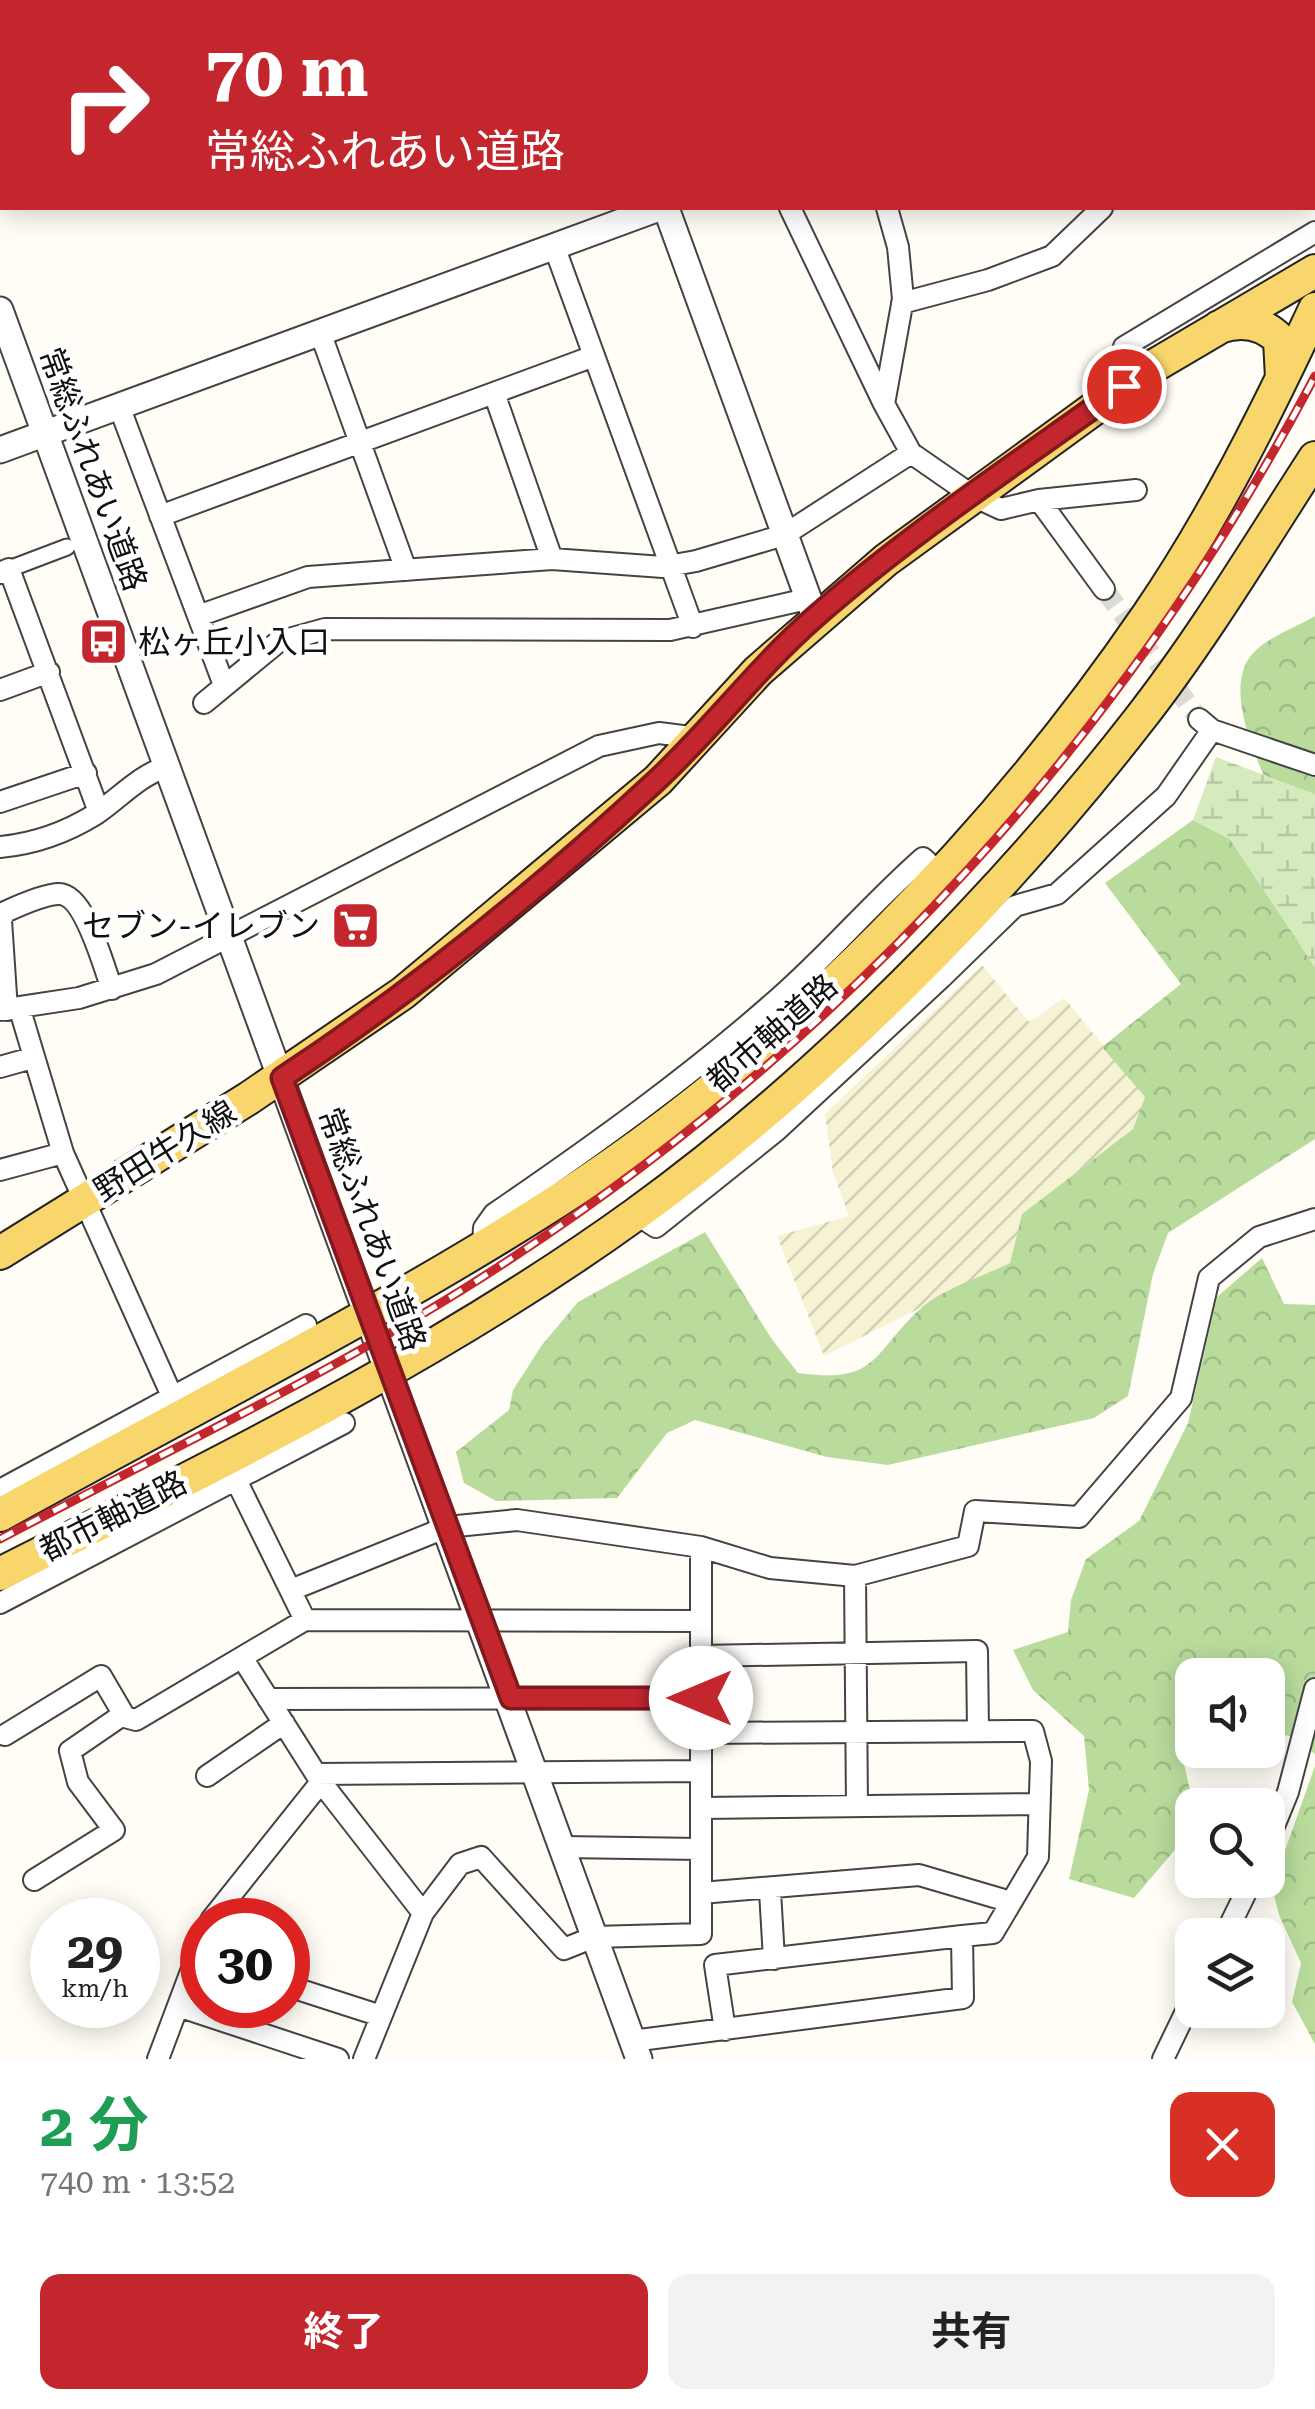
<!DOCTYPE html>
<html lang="ja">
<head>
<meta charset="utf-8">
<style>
	body { margin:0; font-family:"Roboto Serif","Noto Sans JP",serif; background:#f2f2f2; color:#222; height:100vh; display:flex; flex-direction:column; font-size:38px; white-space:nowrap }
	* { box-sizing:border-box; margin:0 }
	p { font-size:32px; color:#767676 }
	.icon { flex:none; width:55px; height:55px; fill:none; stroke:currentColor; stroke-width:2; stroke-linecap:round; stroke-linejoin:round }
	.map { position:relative; height:2059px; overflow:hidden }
	.sheet { display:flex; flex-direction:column; background:#fff; flex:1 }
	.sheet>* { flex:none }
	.banner { position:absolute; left:0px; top:0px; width:1315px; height:210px; box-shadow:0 5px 25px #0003; background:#c4262e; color:#fff; overflow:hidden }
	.tools { position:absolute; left:1175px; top:1658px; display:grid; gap:20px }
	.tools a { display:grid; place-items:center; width:110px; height:110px; border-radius:20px; background:#fff; box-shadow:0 5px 25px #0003; font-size:50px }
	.speed { position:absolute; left:30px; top:1898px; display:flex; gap:20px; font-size:50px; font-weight:700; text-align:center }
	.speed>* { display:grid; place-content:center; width:130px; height:130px; border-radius:50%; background:#fff; box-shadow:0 5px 25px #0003; line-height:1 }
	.speed small { font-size:25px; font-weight:400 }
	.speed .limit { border:15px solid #d22; background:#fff; color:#111 }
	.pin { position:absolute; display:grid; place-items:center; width:85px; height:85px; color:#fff; margin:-42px; border:5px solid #fff; border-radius:50%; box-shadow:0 2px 10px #0007 }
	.me { position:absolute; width:110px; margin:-55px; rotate:270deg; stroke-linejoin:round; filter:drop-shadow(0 0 8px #0008) }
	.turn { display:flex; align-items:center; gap:35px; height:210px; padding:0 40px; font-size:45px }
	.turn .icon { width:130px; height:130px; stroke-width:2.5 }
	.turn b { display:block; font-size:70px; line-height:85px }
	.round { display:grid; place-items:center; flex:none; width:105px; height:105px; border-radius:20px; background:#f2f2f2 }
	.head { display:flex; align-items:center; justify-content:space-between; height:170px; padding:0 40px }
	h1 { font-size:60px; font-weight:700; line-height:75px; color:#1e9e55 }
	.primary-button { display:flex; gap:20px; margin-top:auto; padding:20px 40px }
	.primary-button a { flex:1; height:115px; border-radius:20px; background:#c4262e; color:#fff; font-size:40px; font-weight:700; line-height:115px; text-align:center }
	.primary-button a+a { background:#f2f2f2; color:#222 }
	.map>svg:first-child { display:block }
</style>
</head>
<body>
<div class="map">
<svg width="1315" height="2059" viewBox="0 0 1315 2059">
	<defs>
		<pattern id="farmland-furrows" width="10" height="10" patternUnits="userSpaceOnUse" patternTransform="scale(2.5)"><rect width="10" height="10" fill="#f6f3d4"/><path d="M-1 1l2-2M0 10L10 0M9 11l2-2" fill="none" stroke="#d2cfb5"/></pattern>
		<pattern id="forest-crowns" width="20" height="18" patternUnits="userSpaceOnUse" patternTransform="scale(2.5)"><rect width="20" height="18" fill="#b9dc9c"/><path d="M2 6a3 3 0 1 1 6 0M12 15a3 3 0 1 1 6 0" fill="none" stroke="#9ebc85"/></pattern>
		<pattern id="wetland-marsh" width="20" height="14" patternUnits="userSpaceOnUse" patternTransform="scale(2.5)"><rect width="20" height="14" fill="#d5ebbd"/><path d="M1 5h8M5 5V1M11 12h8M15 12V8" fill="none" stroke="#b6c8a1"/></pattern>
	</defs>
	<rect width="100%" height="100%" fill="#fffdf5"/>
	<path fill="url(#farmland-furrows)" d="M982,965L1029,1022L1064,998L1146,1097L1133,1129L1022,1214L1010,1263L824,1356L777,1236L849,1216L833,1172L825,1114Z"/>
	<path fill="url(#forest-crowns)" d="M1315,616V835L1286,823C1268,783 1216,691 1254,652C1268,637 1297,627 1315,616Z
		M1193,820L1230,839L1315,967V1139L1168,1233L1153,1274L1128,1396L1094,1418L888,1465L827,1457L695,1420L667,1433L617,1498L496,1501L464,1483L456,1452L509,1410L513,1390L542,1345L578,1302L705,1232L771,1338L798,1373C878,1384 871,1355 919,1310C941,1289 982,1277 1010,1263L1022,1214L1133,1129L1145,1097L1102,1047L1181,984L1105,883Z
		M1262,1258L1284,1304L1315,1305V1754L1292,1737L1268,1730V1675H1192V1741L1183,1760L1190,1790L1217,1805H1192V1840L1184,1839L1134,1898L1069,1879L1089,1790L1084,1736L1033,1690L1013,1650L1068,1632L1071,1600L1086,1559L1139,1521L1188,1423L1217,1297Z
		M1315,1766V2044L1292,2002L1301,1963L1279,1915L1272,1887Z"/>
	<path fill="url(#wetland-marsh)" d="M1216,757L1315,794V967L1230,839L1193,820Z"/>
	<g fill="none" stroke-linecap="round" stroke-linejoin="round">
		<path stroke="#dbdad3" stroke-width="20" stroke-dasharray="20 10" stroke-linecap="butt" d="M1104,589L1199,719"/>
		<defs>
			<path id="pedestrian" d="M9,569L67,547"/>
			<path id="minor" d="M725,0V2
				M855,0V2
				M1312,46H1315
				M790,208L884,404
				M887,208L898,247L903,299L884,404L911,453L973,496L1001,509L1039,500L1136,490
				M554,246L693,627
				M902,303L988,280L1052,256L1102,208
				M320,332L406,570
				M1125,386L1124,347L1315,232
				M494,393L552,559
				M119,406L224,685
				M1039,500L1104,589
				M160,516L594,356
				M0,573L9,569L99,812
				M198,616L308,577L552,559L663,567L696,561L784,535L911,453
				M0,690L49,672
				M204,703L278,642L325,629L670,630L807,599
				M1199,719L1212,730L1315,765
				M0,802L86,773
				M0,847C34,844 67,832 96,814C121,797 138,776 168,766
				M935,971L941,978L1015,906L1057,894L1166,796L1212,730
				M0,1010L79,998L156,974L599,746L659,733L698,738
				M7,1010L1,920L5,912C18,906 44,894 59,894C85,894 104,968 112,989
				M20,1010L63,1153L172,1396
				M0,1067L32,1058
				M0,1170L63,1153
				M636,1214L656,1227L776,1131L941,978
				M483,1245L484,1228L494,1214C593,1146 690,1077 780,997C830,953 873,902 923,858L938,872
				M237,1482L305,1620
				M0,1490L306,1325
				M855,1576L857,1806
				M291,1590L447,1527L517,1520L701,1547L770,1568L855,1576L968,1546L975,1511L1079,1517L1181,1398L1209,1278L1259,1237L1315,1219
				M0,1603L344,1423
				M701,1656L977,1651L978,1731
				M243,1659L321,1782L423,1913
				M268,1699L701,1698
				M701,1733L1033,1731L1041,1761L1038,1857L993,1933L962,1936
				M5,1735L101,1676L125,1717
				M316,1774L701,1771
				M207,1776L284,1723
				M701,1808L1039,1804
				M1268,1841L1288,1792L1315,1689
				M562,1847L701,1849
				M34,1880L114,1830L78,1782L70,1751L121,1716L136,1720L305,1620L701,1621
				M770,1891L774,1959
				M701,1893L919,1875L1011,1902
				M211,1920L321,1782
				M1225,1935L1252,1880
				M288,1986L378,2015
				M178,2006L338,2059
				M632,2041L963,1998L962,1936L715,1965L725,2030
				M158,2059L202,1942
				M364,2059L423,1913L460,1864L481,1857L564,1949L594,1937L701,1934V1547
				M1163,2059L1192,1999"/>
			<path id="tertiary" d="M608,0V2
				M666,208L815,617
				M0,310L639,2059
				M0,450L659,208"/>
			<path id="primary" d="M1219,327C1242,319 1263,322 1280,340L1282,378
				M0,1253L249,1098L403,993L658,780L758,671L886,560L1147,370L1315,271
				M0,1515C187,1411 380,1315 559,1200C786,1054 996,837 1148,615C1213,520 1266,414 1315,309
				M0,1574C217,1464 438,1357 636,1214C816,1084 1002,896 1138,721C1203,638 1258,546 1315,458"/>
		</defs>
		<use href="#pedestrian" stroke="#444" stroke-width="19"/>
		<use href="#minor" stroke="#444" stroke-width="24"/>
		<use href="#tertiary" stroke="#444" stroke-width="29"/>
		<use href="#primary" stroke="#222" stroke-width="36"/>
		<use href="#pedestrian" stroke="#fff" stroke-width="15"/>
		<use href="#minor" stroke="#fff" stroke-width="20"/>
		<use href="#tertiary" stroke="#fff" stroke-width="25"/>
		<use href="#primary" stroke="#f9d66b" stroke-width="32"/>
		<defs>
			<path id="rail" d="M0,1539C172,1448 350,1365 512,1258C849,1037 1127,733 1315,376"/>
		</defs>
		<use href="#rail" stroke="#c4262e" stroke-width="9"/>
		<use href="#rail" stroke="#fff" stroke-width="5" stroke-dasharray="15" stroke-linecap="butt"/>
	</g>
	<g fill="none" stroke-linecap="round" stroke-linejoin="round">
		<defs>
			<path id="route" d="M701,1698H511L282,1078C414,991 540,889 656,781C712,729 757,668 814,618C911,533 1020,461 1124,386"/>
		</defs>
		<use href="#route" stroke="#7f191e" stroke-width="25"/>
		<use href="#route" stroke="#c4262e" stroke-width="18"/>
	</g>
	<defs>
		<symbol id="bus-square" viewBox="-11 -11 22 22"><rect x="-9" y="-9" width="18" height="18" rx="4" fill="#c4262e" stroke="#fff"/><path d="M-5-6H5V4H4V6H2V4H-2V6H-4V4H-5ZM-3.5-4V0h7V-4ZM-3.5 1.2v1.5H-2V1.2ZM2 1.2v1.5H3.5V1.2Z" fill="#fff"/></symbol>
		<symbol id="supermarket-square" viewBox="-11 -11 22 22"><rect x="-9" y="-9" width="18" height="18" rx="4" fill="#c4262e" stroke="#fff"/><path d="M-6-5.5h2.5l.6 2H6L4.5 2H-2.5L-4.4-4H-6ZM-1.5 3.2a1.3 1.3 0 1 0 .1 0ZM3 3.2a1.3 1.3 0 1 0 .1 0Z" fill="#fff"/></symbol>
	</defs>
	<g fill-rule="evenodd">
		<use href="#bus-square" x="76" y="614" width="55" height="55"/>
		<use href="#supermarket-square" x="328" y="898" width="55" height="55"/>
	</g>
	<g text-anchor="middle" stroke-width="10" stroke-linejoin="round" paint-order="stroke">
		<g font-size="32" fill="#111" stroke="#fff">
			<text transform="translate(93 469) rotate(70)" y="11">常総ふれあい道路</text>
			<text transform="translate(772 1033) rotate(-41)" y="11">都市軸道路</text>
			<text transform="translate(165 1151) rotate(-32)" y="11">野田牛久線</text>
			<text transform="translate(372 1229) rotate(70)" y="11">常総ふれあい道路</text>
			<text transform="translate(113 1516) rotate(-27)" y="11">都市軸道路</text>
		</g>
		<g font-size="32" fill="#111" stroke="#fff" text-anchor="start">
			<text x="138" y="653">松ヶ丘小入口</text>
			<text x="320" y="937" text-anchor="end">セブン-イレブン</text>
		</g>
	</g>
</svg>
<div class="tools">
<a><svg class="icon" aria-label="sound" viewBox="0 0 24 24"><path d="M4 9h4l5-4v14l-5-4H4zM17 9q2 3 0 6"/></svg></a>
<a><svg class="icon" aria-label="search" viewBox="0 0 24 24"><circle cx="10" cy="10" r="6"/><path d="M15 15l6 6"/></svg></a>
<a><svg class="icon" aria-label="layers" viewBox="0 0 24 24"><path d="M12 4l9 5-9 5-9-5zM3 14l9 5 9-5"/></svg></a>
</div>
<div class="speed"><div>29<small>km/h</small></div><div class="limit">30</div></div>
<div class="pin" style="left:1124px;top:386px;background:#d93025"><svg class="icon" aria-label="arrive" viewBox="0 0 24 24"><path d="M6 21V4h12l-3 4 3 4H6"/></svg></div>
<svg class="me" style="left:701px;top:1698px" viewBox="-20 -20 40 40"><circle r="19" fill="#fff"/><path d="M0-13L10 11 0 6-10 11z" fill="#c4262e"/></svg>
<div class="banner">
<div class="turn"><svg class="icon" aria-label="right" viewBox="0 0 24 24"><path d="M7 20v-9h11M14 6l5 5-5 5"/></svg><div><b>70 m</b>常総ふれあい道路</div></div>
</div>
</div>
<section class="sheet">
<div class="head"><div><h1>2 分</h1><p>740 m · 13:52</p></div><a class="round" style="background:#d93025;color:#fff"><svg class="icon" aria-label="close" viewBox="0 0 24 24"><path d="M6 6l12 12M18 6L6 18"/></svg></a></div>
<div class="primary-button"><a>終了</a><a>共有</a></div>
</section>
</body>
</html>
